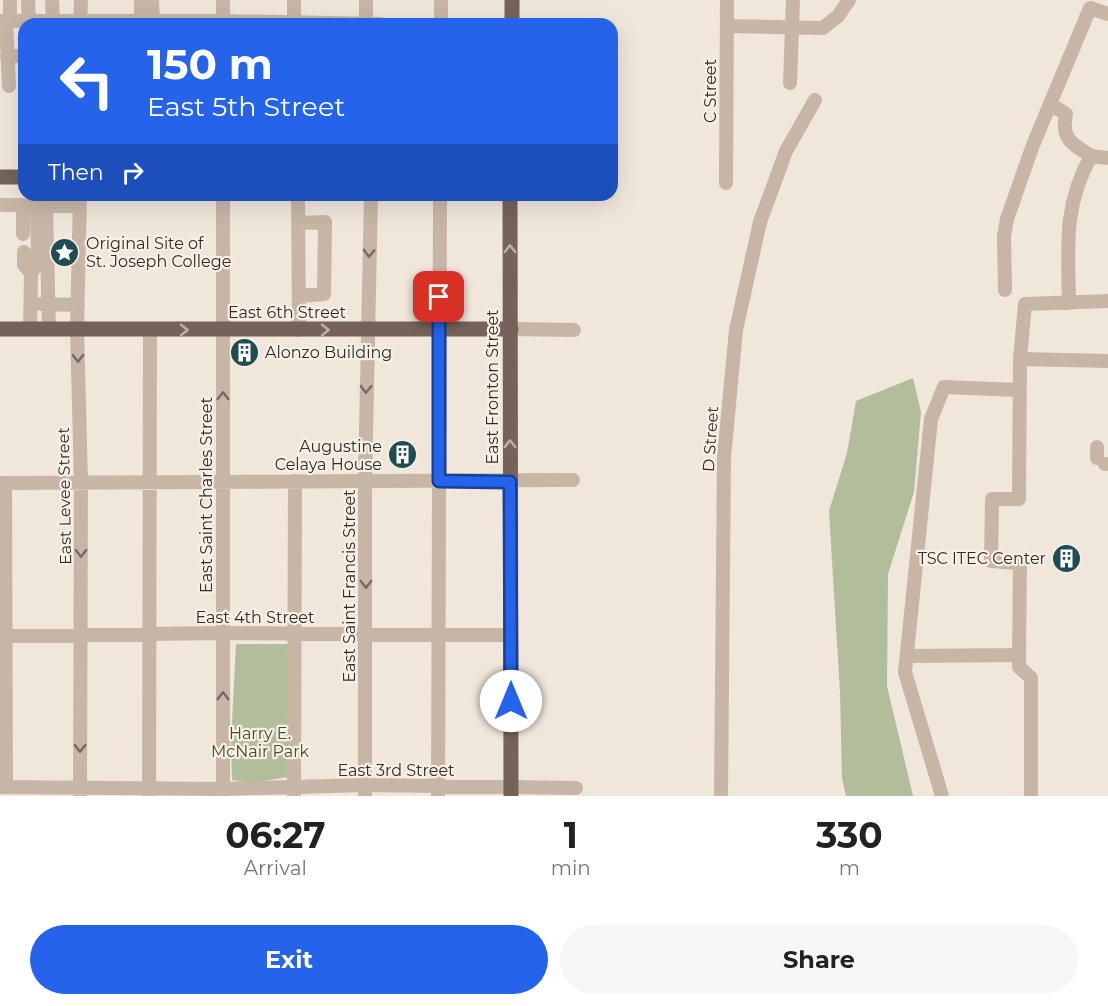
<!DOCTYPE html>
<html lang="en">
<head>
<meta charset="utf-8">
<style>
	body { margin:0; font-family:Montserrat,sans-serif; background:#f6f6f6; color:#222; height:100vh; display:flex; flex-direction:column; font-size:22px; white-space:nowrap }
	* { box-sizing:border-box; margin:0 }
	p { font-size:20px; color:#767676 }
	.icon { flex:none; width:33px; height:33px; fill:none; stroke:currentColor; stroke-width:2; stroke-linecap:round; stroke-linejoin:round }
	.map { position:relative; height:796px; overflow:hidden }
	.panel { display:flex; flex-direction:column; background:#fff; flex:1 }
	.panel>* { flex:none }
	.hud { position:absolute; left:18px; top:18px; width:600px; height:183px; border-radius:18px; box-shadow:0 6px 24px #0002; background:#2563eb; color:#fff; overflow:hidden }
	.pin { position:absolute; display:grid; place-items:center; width:51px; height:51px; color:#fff; margin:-26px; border-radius:12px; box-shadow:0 3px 9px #0006 }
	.me { position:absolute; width:66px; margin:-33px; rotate:0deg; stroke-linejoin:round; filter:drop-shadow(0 0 4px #0008) }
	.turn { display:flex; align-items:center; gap:21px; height:126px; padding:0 30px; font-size:27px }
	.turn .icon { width:78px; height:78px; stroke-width:2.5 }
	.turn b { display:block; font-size:42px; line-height:51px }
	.then { display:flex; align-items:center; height:57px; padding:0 30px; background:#0003; gap:12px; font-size:22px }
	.eta { display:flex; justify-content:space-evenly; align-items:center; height:102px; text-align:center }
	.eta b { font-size:36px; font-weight:700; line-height:42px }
	.cta { display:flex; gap:12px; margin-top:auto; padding:12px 30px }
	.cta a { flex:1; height:69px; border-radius:36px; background:#2563eb; color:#fff; font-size:24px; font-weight:700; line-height:69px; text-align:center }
	.cta a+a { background:#f6f6f6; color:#222 }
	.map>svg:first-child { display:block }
</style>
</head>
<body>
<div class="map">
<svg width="1108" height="796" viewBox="0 0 1108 796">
	<rect width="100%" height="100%" fill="#f0e6da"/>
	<path fill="#b1bd9b" d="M913,378L921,412L914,492L888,574L887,686L913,796H846L842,778L840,692L829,511L847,453L856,401Z
		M236,644H291L288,777L251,783L232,780L231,742Z"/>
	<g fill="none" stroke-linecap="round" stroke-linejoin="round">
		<path stroke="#c7b6a6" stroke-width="14" d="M10,0V22
			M28,0L29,22
			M52,0L53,22
			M152,0L153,21
			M0,21H223L380,24
			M6,21L9,86
			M141,21V0
			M294,22V0
			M80,24L81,0
			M223,24V0
			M366,24V0
			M441,24V0
			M727,26L823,28L838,16L849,0
			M7,56H24
			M790,83L793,0
			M1050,104L1066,114C1061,139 1071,143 1091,156
			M726,183L727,0
			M298,195L299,330
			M0,205L80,206
			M23,206V234
			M46,206L49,329
			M299,223L325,222L324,294L299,296
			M24,252V265L31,273
			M1005,290L1004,236L1007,219L1033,145L1090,8L1108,14
			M1069,303C1068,248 1063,206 1091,156L1108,158
			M41,304L78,305
			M30,329L31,273L38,263L37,206
			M511,329L574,330
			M1020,359L1108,361
			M1097,458V447
			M1105,464H1108
			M0,483L573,480
			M5,483L6,787
			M0,636L223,633L510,635
			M1019,655V667L1031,678V796
			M907,656L1019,655L1020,563L991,561L992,499H1019L1020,359L1025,304L1108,301
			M0,787L223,789L365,785L576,788
			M149,794L150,330
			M294,794L295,481
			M80,796L81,482L77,329L80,195
			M223,796V195
			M365,796V481L371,195
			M438,796L440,195
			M721,796L724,457L736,330L760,222L786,151L815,100
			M942,796L905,672L931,419L944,387L1020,390"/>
		<path stroke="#756359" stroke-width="15" d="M512,0V24
			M0,177H24
			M510,195L511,796
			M0,329H511"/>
	</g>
	<defs><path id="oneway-chevron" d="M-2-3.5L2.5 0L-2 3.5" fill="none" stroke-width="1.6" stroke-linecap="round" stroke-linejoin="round" transform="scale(1.5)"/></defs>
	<g stroke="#bdb1a6">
		<use href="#oneway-chevron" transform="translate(510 249) rotate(-90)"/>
		<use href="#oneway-chevron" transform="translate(184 330)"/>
		<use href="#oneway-chevron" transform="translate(325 330)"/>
		<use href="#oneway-chevron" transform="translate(510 444) rotate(-90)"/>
	</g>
	<g stroke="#766a60">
		<use href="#oneway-chevron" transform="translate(369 253) rotate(92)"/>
		<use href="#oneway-chevron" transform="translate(78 358) rotate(89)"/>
		<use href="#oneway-chevron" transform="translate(366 389) rotate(91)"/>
		<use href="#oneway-chevron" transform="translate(223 396) rotate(-89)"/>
		<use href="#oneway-chevron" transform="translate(81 553) rotate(90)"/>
		<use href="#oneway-chevron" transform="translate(366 584) rotate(90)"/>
		<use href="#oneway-chevron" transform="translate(223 696) rotate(-90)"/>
		<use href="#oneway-chevron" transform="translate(80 748) rotate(91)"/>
	</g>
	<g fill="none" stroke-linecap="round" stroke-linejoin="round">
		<defs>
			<path id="route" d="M439,297V481L510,482L511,701"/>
		</defs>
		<use href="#route" stroke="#184099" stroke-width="15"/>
		<use href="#route" stroke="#2563eb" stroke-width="10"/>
	</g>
	<defs>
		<symbol id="sight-disc" viewBox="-11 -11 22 22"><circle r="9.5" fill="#1f4e52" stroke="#f8f0e5"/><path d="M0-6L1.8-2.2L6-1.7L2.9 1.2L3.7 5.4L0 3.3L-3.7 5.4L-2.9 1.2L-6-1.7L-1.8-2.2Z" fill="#fff"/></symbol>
		<symbol id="building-disc" viewBox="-11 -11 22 22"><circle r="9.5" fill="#1f4e52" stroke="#f8f0e5"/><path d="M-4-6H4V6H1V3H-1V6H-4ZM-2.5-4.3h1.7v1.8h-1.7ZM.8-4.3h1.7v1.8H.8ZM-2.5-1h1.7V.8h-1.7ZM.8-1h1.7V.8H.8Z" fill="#fff"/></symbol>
	</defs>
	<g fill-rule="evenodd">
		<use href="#sight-disc" x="48" y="236" width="33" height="33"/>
		<use href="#building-disc" x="228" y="336" width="33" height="33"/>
		<use href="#building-disc" x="386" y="438" width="33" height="33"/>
		<use href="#building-disc" x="1050" y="542" width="33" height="33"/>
	</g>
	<g text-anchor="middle" stroke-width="4.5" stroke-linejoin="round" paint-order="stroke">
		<g font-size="16" fill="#332b27" stroke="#f8f0e5">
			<text transform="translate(710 91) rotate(-90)" y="6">C Street</text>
			<text x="287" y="318">East 6th Street</text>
			<text transform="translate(492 387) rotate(-90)" y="6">East Fronton Street</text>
			<text transform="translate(710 439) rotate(-86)" y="6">D Street</text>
			<text transform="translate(206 495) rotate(-90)" y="6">East Saint Charles Street</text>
			<text transform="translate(64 496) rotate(-91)" y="6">East Levee Street</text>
			<text transform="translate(349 586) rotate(-90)" y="6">East Saint Francis Street</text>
			<text x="255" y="623">East 4th Street</text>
			<text x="396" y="776">East 3rd Street</text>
		</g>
		<g font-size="16" fill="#332b27" stroke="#f8f0e5" text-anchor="start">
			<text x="86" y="249">Original Site of<tspan x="86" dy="18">St. Joseph College</tspan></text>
			<text x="265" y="358">Alonzo Building</text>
			<text x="382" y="452" text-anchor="end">Augustine<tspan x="382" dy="18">Celaya House</tspan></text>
			<text x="1046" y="564" text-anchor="end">TSC ITEC Center</text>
		</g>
		<g font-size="16" fill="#42502c" stroke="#f8f0e5">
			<text x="260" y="739">Harry E.<tspan x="260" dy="18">McNair Park</tspan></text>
		</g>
	</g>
</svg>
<div class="pin" style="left:439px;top:297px;background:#d93025"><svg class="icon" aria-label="arrive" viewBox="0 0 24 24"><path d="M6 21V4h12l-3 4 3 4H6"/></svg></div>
<svg class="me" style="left:511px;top:701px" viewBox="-20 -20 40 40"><circle r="19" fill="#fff"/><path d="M0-13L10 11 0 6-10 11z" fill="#2563eb"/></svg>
<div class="hud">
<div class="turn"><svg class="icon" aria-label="left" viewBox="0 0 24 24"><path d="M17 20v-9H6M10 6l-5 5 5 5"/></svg><div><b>150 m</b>East 5th Street</div></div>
<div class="then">Then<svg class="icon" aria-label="right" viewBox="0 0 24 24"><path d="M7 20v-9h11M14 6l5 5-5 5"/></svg></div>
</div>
</div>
<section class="panel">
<div class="eta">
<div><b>06:27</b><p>Arrival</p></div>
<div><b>1</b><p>min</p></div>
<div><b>330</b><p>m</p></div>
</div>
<div class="cta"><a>Exit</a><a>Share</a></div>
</section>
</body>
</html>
